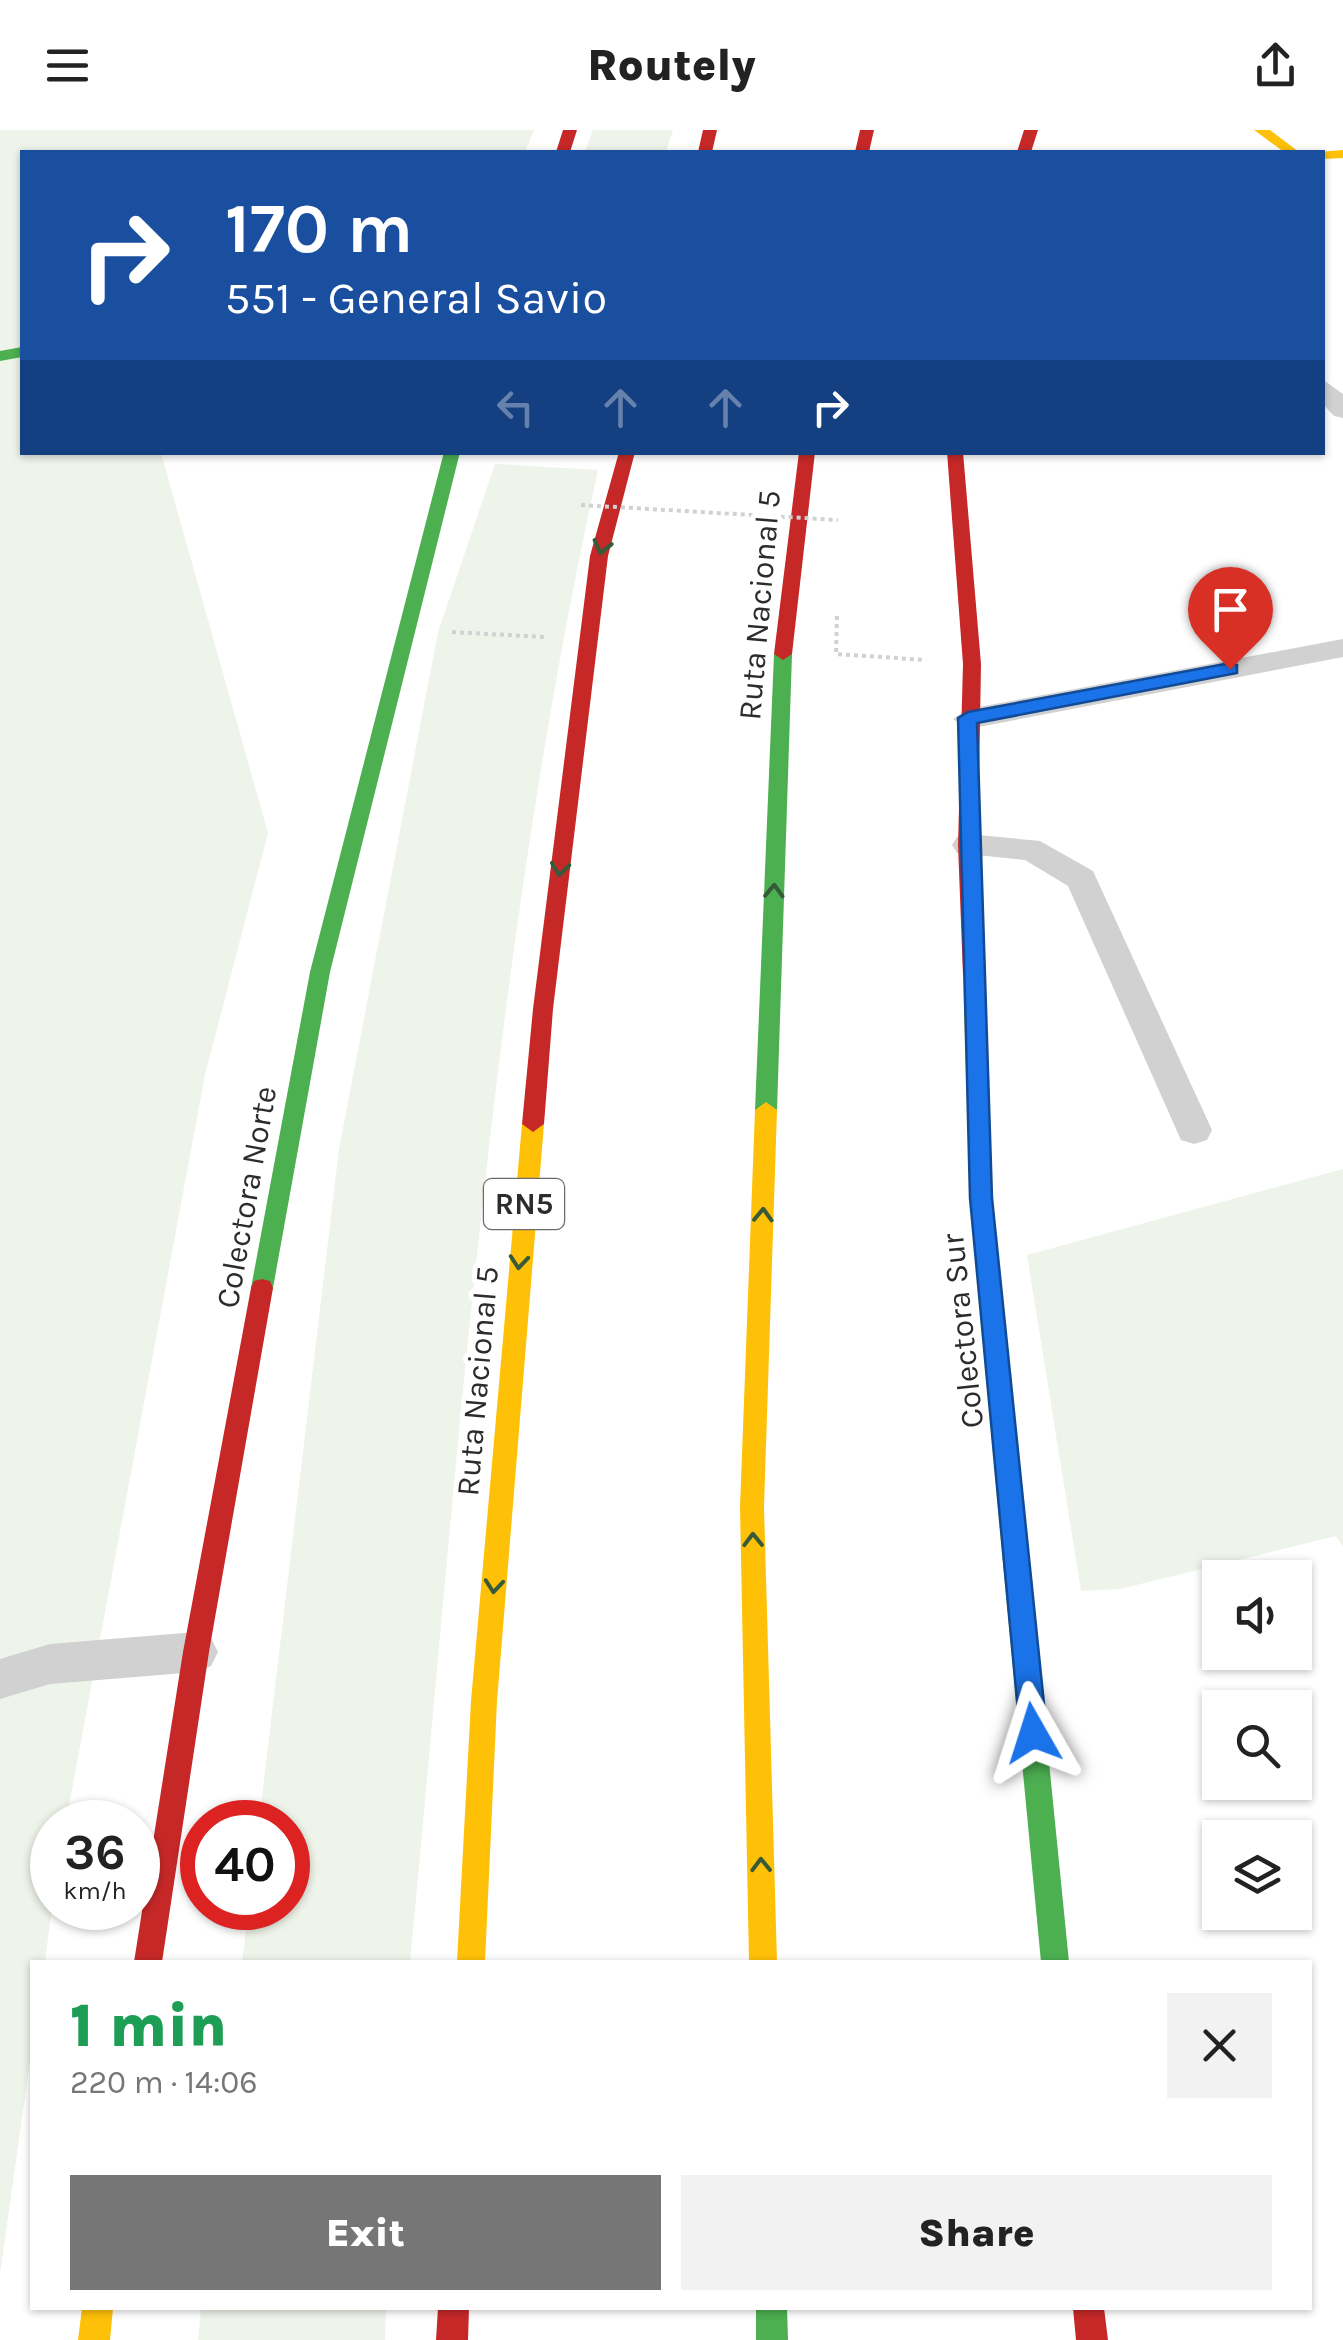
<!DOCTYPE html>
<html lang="en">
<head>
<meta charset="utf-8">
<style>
	body { margin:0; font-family:Karla,sans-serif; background:#f2f2f2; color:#222; height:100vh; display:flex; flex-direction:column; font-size:38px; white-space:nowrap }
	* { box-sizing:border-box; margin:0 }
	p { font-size:32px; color:#767676 }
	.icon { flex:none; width:55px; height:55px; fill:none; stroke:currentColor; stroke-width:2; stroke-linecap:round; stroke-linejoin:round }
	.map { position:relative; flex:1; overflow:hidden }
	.panel { position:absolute; left:30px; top:1830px; width:1282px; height:350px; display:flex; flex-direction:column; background:#fff; border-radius:0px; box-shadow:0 2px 8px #0004 }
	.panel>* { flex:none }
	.hud { position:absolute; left:20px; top:20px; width:1305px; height:305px; border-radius:0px; box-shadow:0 2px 8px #0004; background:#1a4fa0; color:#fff; overflow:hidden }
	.controls { position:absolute; left:1202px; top:1430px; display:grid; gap:20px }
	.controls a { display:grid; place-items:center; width:110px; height:110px; border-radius:0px; background:#fff; box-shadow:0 2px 8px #0004; font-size:50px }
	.speed { position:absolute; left:30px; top:1670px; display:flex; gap:20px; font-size:50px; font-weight:700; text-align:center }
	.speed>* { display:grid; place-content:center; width:130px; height:130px; border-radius:50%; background:#fff; box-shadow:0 2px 8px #0004; line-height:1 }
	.speed small { font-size:25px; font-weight:400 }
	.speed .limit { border:15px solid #d22; background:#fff; color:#111 }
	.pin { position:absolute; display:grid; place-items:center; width:85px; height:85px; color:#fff; margin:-102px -42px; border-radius:50% 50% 50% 0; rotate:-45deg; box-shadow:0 0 10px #0007 }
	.pin .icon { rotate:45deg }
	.me { position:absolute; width:110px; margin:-55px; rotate:354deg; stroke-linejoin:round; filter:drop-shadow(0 0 8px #0008) }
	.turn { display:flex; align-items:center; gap:35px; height:210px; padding:0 40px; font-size:45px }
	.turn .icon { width:130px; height:130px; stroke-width:2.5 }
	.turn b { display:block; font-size:70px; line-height:85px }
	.lanes { display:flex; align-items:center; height:95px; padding:0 40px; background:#0003; justify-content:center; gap:50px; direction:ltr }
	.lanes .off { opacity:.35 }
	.round { display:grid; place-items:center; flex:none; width:105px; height:105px; border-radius:0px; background:#f2f2f2 }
	.summary { display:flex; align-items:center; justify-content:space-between; height:170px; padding:0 40px }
	h1 { font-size:60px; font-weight:800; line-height:75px; color:#1e9e55 }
	.action { display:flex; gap:20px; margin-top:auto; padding:20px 40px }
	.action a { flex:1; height:115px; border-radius:0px; background:#767676; color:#fff; font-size:40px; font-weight:800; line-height:115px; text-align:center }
	.action a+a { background:#f2f2f2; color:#222 }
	header { display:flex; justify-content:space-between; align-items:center; height:130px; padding:0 40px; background:#fff; font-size:45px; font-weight:800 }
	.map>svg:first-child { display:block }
</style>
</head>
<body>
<header><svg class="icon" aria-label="menu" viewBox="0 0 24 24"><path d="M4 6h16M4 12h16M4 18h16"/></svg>Routely<svg class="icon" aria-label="share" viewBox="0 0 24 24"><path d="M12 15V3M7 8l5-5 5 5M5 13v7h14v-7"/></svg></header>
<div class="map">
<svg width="1343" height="2210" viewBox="0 0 1343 2210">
	<rect width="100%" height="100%" fill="#fff"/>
	<path fill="#eff4ea" d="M0,0H534L525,22H22V322L161,323L268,703L205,945L66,1692H52V1777L45,1832H32V1917L0,2144Z
		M593,0H673L666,22H585Z
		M495,334L598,340C490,830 458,1334 410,1832H242L249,1778H288V1692H259L339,1019L438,502Z
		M1343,1039V1417L1336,1406L1120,1459L1081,1461L1027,1125Z
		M201,2178H386L385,2210H198Z"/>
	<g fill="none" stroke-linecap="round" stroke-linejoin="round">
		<path stroke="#d1d1d1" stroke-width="4" stroke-dasharray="4 4" stroke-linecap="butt" d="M837,486L836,524L926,530
			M452,502L544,507"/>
		<path fill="#d1d1d1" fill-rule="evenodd" d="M1322,249L1343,264V288L1334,286L1322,273Z
			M1343,509V527L968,599L953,589L968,579Z
			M968,704L1040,711L1093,741L1212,1000L1207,1010L1194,1014L1181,1010L1068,756L1025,730L957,723L952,715L957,707Z
			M196,1502L211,1508L218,1522L211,1536L196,1542L50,1554L0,1569V1529L50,1514Z"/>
		<path fill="#4caf50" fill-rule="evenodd" d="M22,217V227L0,231V221Z
			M444,322H460L330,842L273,1158L270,1165H254L251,1158L310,842Z
			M783,518L792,524L777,980L766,988L755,980L774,524Z
			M1015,1411L1024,1414L1028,1422L1069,1832H1041L1002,1422L1006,1414Z
			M756,2178H787L788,2210H756Z"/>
		<path fill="#ffc107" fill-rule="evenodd" d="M1254,0H1270L1299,22H1284Z
			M1343,20V28L1322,29V22H1317Z
			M973,838L983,845L992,1068L1028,1422L1024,1430L1015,1433L1006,1430L1002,1422L970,1068L963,845Z
			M766,972L777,980L764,1377L777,1832H749L740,1377L755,980Z
			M533,986L544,994L497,1571L485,1832H457L471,1571L522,994Z
			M82,2178H113L110,2210H78Z"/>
		<path fill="#c62828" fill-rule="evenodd" d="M563,0H577L570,22H556Z
			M703,0H717L712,22H698Z
			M860,0H874L869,22H855Z
			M1024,0H1038L1031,22H1017Z
			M619,322H635L608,426L553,879L544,994L533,1002L522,994L533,879L590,426Z
			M799,322H815L792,524L783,530L774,524Z
			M947,322H963L981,534L978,715L983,845L973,852L963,845L958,715L963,534Z
			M262,1149L270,1151L273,1158L209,1522L162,1832H134L183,1522L251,1158L254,1151Z
			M438,2178H469L468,2210H436Z
			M1073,2178H1104L1108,2210H1076Z"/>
		<path stroke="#d1d1d1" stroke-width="4" stroke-dasharray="4 4" stroke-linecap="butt" d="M581,375L838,390"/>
	</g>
	<defs><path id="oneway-chevron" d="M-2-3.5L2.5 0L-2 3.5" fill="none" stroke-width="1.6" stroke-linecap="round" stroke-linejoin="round" transform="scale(2.5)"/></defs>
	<g stroke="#375a39">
		<use href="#oneway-chevron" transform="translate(602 417) rotate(103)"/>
		<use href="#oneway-chevron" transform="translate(560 739) rotate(97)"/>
		<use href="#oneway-chevron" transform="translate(774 761) rotate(-88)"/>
		<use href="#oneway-chevron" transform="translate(763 1085) rotate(-88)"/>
		<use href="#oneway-chevron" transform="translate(519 1132) rotate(95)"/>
		<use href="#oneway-chevron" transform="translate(753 1410) rotate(-91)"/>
		<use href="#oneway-chevron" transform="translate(494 1456) rotate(95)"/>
		<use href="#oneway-chevron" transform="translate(761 1735) rotate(-91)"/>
	</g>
	<path fill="#1a73e8" stroke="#114b97" stroke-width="2.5" d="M1230,533L1237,535V543L977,593L992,1068L1047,1603L1043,1612L1033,1616L1024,1612L1020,1603L970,1068L958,588L968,582Z"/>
	<g text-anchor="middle" stroke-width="10" stroke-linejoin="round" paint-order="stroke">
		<rect fill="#fff" stroke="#6b6b6b" stroke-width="2.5" x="484" y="1049" width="80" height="50" rx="8"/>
		<g font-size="30" font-weight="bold" fill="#2c2c2c">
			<text x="524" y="1084">RN5</text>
		</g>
		<g font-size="32" fill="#2c2c2c" stroke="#fff">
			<text transform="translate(759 475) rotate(-85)" y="11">Ruta Nacional 5</text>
			<text transform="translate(246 1067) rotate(-80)" y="11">Colectora Norte</text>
			<text transform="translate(962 1201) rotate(-96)" y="11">Colectora Sur</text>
			<text transform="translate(477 1251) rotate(-85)" y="11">Ruta Nacional 5</text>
		</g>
	</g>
</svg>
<div class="controls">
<a><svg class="icon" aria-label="sound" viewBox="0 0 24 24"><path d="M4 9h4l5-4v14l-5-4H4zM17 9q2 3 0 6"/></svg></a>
<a><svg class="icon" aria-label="search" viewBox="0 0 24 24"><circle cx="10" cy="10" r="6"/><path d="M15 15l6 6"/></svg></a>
<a><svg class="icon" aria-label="layers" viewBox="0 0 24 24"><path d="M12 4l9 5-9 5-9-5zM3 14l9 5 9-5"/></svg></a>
</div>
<div class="speed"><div>36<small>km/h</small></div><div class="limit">40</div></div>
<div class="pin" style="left:1230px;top:539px;background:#d93025"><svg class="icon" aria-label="arrive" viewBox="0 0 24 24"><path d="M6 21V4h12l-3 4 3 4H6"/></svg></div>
<svg class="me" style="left:1033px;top:1603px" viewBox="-20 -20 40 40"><path d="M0-17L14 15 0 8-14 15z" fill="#1a73e8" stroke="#fff" stroke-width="4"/></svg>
<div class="hud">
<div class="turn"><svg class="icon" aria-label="right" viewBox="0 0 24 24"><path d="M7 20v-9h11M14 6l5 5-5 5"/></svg><div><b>170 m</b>551 - General Savio</div></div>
<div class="lanes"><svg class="icon off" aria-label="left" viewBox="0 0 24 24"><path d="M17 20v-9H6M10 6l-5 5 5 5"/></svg><svg class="icon off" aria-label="ahead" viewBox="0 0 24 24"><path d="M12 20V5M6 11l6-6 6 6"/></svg><svg class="icon off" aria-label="ahead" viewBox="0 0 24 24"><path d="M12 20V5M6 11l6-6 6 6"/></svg><svg class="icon" aria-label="right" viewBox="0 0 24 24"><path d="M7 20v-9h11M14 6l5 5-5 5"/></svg></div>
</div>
<section class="panel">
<div class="summary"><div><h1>1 min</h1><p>220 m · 14:06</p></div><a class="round"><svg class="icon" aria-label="close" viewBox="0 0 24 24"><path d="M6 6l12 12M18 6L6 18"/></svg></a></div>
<div class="action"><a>Exit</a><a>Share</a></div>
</section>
</div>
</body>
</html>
